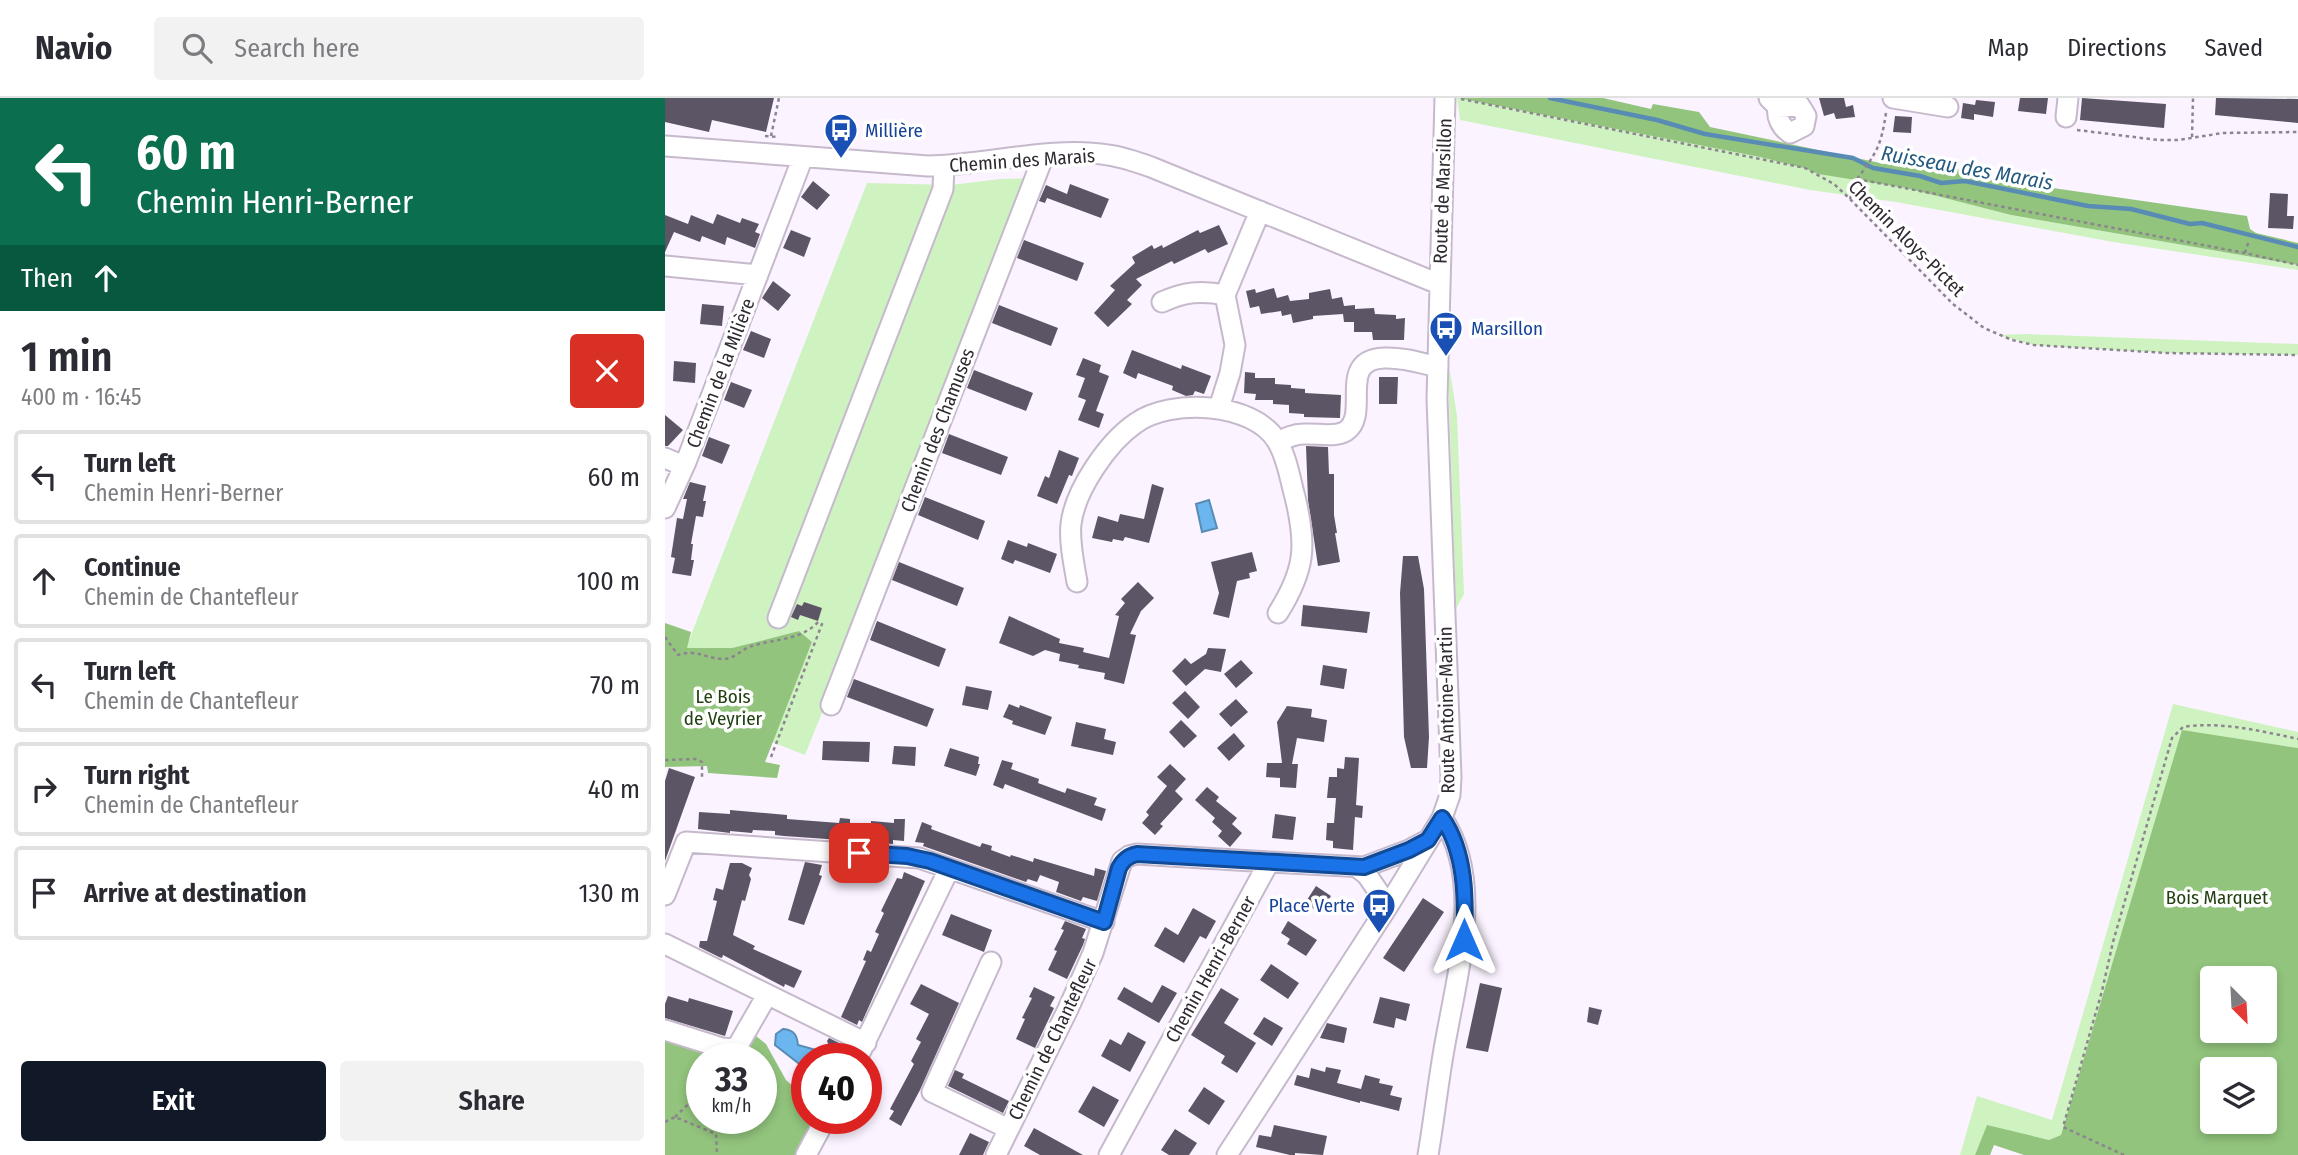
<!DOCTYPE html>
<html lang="en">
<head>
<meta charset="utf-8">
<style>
	body { margin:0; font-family:"Fira Sans Condensed",sans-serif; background:#f2f2f3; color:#2b2b33; height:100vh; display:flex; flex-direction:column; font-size:26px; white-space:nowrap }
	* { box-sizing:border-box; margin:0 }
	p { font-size:23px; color:#7c7c81 }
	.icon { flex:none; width:38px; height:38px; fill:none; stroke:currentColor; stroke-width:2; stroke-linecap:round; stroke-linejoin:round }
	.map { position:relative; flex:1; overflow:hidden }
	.sheet { display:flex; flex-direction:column; background:#fff; width:665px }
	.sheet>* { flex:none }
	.top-card { background:#0b6e4f; color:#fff; overflow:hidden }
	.needle { width:46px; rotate:156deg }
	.tools { position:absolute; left:1535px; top:868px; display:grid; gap:14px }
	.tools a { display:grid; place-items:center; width:77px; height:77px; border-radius:7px; background:#fff; box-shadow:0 4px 10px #0003; font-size:35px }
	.speed { position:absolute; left:21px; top:945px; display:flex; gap:14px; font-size:35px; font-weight:700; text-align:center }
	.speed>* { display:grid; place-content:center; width:91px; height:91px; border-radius:50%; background:#fff; box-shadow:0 4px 10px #0003; line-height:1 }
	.speed small { font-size:18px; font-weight:400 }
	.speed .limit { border:10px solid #d22; background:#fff; color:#111 }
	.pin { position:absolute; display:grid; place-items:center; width:60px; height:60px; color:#fff; margin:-30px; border-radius:14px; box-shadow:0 4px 10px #0006 }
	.me { position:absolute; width:77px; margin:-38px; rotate:0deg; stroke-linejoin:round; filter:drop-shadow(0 0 5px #0008) }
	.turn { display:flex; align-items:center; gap:24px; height:147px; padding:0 21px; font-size:32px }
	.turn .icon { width:91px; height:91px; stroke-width:2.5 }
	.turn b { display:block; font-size:49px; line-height:60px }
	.then { display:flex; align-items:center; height:66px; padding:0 21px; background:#0003; gap:14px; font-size:26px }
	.round { display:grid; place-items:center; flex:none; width:74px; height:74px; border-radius:7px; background:#f2f2f3 }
	.overview { display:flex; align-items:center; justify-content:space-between; height:119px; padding:0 21px }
	h1 { font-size:42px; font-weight:600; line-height:52px }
	.primary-button { display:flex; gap:14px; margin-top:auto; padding:14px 21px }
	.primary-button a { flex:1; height:80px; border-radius:7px; background:#111827; color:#fff; font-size:28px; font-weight:600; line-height:80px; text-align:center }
	.primary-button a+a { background:#f2f2f3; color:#2b2b33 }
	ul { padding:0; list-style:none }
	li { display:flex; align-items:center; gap:21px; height:94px; margin:0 14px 10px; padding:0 7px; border:4px solid #e1e1e2; border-radius:7px }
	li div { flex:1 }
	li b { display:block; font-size:26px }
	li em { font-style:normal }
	header { display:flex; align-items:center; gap:42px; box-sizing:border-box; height:98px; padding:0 35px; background:#fff; border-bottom:2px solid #e1e1e2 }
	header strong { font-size:33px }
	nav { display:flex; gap:38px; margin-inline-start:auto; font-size:24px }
	.search { width:490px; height:63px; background:#f2f2f3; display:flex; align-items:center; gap:18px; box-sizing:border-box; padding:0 24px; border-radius:7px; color:#7c7c81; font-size:26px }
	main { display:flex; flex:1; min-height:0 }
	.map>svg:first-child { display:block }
</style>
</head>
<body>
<header>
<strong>Navio</strong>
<div class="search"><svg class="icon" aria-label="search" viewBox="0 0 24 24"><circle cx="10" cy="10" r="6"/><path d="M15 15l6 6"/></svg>Search here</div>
<nav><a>Map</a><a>Directions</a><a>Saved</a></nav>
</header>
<main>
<section class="sheet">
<div class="top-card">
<div class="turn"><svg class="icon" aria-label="left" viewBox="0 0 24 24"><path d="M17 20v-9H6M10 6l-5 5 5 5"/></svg><div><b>60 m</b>Chemin Henri-Berner</div></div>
<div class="then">Then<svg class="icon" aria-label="ahead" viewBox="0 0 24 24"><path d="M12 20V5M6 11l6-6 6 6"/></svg></div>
</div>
<div class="overview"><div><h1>1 min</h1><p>400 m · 16:45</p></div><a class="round" style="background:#d93025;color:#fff"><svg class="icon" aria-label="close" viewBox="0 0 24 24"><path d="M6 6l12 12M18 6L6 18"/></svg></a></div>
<ul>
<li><svg class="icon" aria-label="left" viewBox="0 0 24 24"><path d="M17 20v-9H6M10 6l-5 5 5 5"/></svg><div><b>Turn left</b><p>Chemin Henri-Berner</p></div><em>60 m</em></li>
<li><svg class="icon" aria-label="ahead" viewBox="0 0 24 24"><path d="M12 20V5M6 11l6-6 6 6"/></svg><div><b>Continue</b><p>Chemin de Chantefleur</p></div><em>100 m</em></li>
<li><svg class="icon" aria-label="left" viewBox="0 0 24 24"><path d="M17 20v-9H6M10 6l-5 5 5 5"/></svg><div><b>Turn left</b><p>Chemin de Chantefleur</p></div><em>70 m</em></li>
<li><svg class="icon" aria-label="right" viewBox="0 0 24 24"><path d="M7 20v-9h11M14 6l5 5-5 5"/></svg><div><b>Turn right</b><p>Chemin de Chantefleur</p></div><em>40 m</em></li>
<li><svg class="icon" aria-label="arrive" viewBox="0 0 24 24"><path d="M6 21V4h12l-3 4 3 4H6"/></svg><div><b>Arrive at destination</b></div><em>130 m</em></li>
</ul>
<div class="primary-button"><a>Exit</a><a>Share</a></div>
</section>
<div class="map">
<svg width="1633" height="1057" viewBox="0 0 1633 1057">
	<rect width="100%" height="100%" fill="#fbf3ff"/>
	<path fill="#cef3c1" d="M792,0L1095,59L1140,70L1154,76L1241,90L1346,117L1633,167V172L1448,144L1231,104L1145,92L795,22Z
		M369,80L337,166L140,657L107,644L147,544L134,533L67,550H21L202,85L286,87L335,81Z
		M1362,236L1633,246V257L1502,255L1369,247L1333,237Z
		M783,273H785L792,318L799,496L791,511Z
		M1508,606L1633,634V650L1517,633L1396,1037L1384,1042L1322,1028L1310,1057H1295L1312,998L1387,1022Z"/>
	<path fill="#92c47d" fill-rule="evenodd" d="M793,0H938L986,11L988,6L1034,14L1045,29L1220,66L1277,67L1333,82L1582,118L1585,131L1591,135L1633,145V167L1346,117L1241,90L1153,76L1139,70L1095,59Z
		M0,525L26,534L22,550H67L134,533L147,544L100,664L115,667L112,680L43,675L42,668L0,669Z
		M1517,632L1633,650V1057H1359L1329,1047L1325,1057H1310L1322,1027L1384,1042L1396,1037ZM1600,880V933H1547V880ZM1547,971H1600V1024H1547Z
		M91,938L101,946L121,982L142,1001V1020H155L135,1057H0V941L74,958ZM37,961H96V1020H37Z"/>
	<path fill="#6bb6ee" stroke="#598cb5" stroke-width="2" d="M544,402L552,430L537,434L531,406Z
		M118,931C130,932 132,938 133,947L155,953L159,961H142V972L110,947L111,936Z"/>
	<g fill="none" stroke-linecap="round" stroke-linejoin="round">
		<path stroke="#598cb5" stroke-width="4.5" d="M885,0L992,22L1040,36L1188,60L1208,70L1255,78L1276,85L1300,83L1423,108L1466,111L1525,126L1537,125L1633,149"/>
	</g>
	<path fill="#5c5566" d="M0,0H109L101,34L47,22L44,34L0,24Z
		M1154,0H1179L1181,9L1188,7L1190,19L1171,21L1169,15L1159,18Z
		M1355,0H1383L1381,16L1353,13Z
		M1417,0L1501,6L1499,30L1415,22Z
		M1551,0L1633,1V25L1550,17Z
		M1311,2L1330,4L1328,19L1309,16V22L1296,20L1298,5L1310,7Z
		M1230,18L1247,19L1246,35L1228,34Z
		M148,83L165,97L152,112L136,99Z
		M405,86L444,101L436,120L382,100L380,105L374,103L381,87L402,96Z
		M1605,95L1623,96L1622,118H1629L1628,131L1603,130Z
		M52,116L75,125L77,120L94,126L90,134L95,136L90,150L62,139L60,147L37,138L35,144L9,134L0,154V117L23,126L26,117L48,126Z
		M554,127L563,146L543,155L540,151L509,166L507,163L471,181L477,187L462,202L467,206L443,229L429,215L450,192L445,188L470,165L467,159L487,147L489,151L497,147L498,150L533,132L535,135Z
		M126,132L146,140L139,159L118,150Z
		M359,142L419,165L412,183L352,160Z
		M108,183L126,197L113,213L97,200Z
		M609,190L612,200L623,197L625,203L644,201V195L665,191L667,201L677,199L679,208L690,207V211L709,210L710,216L731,217V221L740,220L739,242H708L707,234H689V224H679L678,216L648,218V221L628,225L626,216L617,218L616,213L596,216L594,208L585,210L581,193L590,191L591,195Z
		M37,206L59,208L57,228L35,226Z
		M334,207L393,230L386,248L327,225Z
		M86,233L106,241L99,260L78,252Z
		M467,252L516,271L517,267L546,278L539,296L530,293L528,297L521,298L507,292L508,288L473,275L471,281L458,275Z
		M418,260L436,267L434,274L444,278L431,313L439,316L434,330L413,322L421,302L413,299L420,280L411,277Z
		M9,263L31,265L30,285L8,283Z
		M309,272L368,295L361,313L302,290Z
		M580,274L590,275V280H610V286L626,287V290L640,291V295L676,297L675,320L639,319V316L624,315V307L608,306V302H590L591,296L579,295Z
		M714,279H733L732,306H714Z
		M66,284L87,292L79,310L59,302Z
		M0,317L18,332L3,348H0Z
		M284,336L343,359L336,377L277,355Z
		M44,339L65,347L57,366L37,358Z
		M641,348L663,349L664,376H669V417L672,435H670L675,464L653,468L643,402Z
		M394,352L414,360L407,378L404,377L392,406L372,398L380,378L384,380Z
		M25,384L41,388L38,403H41L38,419L31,418L26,446H28L26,462H29L26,478L7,475L10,460L6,459L12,420L18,421L22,401H18Z
		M487,386L499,390L484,445L460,439L458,443L448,441L447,444L427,440L433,418L453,424L455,416L479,421Z
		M260,399L320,423L313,442L253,417Z
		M343,442L362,449L363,445L392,456L385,475L350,462L348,466L336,461Z
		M587,454L592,473L584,475L585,480L572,483L564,520L548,516L554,495L546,464Z
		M738,458H753L759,491L764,639L762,670H746L739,639L735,495Z
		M234,464L299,490L292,508L227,482Z
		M473,484L489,500L476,513L465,536L471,537L459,586L439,581L440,575L413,570L414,567L394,563L395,556L380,552L368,558L334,545L344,518L395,541L394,545L419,550L418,554L444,560L454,518L450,517L460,505L456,501Z
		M139,504L157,510L153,523L135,517L133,522L126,519L132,506L137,508Z
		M638,507L705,514L702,535L636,528Z
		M212,523L281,551L274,569L205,542Z
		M543,550L561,551L556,574L540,571L521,588L507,573L520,560L526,566L541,556Z
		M576,562L588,575L571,590L559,576Z
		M658,567L682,571L679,591L655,587Z
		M189,581L269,611L262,629L182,599Z
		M301,588L327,593L323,612L297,607Z
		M520,593L535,609L523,621L507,605Z
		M571,601L583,614L566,629L554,616Z
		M344,606L354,610L355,607L387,619L380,637L347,626L348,623L338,619Z
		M622,608L647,611L646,619L662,622L659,644L632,640L627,666H633L631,690L615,689V680L601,679L602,665H617L612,624Z
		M516,622L532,638L519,650L504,634Z
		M411,624L441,631L439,641L451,644L448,657L406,648Z
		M569,635L580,648L564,663L552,650Z
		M158,643L205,644L204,664L157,662Z
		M229,648L251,649L250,668L227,666Z
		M285,650L314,659L313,666H315L311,678L279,668Z
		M680,659L694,660L691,707L698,708L697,720L690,719L688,752L668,750V743L661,742L662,725H669L671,700H662L664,679H672V670L679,671Z
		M337,662L348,665L346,671L374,681L373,685L400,695L402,690L432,700L429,707L441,711L437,723L340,686L338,691L328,687Z
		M505,666L521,681L510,693L518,701L495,726L498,728L490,737L477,725L484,717L481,714L502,688L492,679Z
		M4,670L30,679L0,763V683Z
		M542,689L554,699L551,703L572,720L567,726L577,735L565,749L553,738L557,733L547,724L550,720L530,702Z
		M65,712L122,717V721L174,725L175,720L185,721V725L206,726V723L229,725V721H240L239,743L228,742V746L204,744L119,738L110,737V733L88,732L87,735L65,733V735L33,731L34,714L65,716Z
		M610,716L631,719L628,742L607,740Z
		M257,724L267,728L266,731L315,749L317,745L327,748L326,752L345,759L346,757L368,764L369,760L429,778L430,770L441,773L432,803L418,799L416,803L391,794L394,784L375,777L372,784L363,781L361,784L258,748L259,745L250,744Z
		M140,764L157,767L154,777L157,778L139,827L123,822Z
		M65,765H77L87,770L84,777L86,781L80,803L77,802L68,837L90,848L88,851L137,873L129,890L120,886L119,889L58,857L57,860L54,859L34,849L35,843H42L52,803L48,802L51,790L58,792Z
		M239,774L260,783L201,915L197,924L194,922L192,927L176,919L201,863L198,862L202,852L206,854L214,836L210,834L219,815L216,813L232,780L237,781Z
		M651,788L666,798L655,815L640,805Z
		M758,800L779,814L739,874L718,860Z
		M528,810L551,823L541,841L535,838L519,865L489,848L500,829L513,837Z
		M286,816L327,832L319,854L277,837Z
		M400,823L421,831L417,840L420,841L418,847L402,881L383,872L392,853L389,852L399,832L396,831Z
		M623,823L652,842L641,858L622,846L625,841L616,835Z
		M606,866L634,885L623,901L595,882Z
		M815,885L837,890L823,954L801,950Z
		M256,886L294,905L255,992L236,1028L224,1021L229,1013L225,1011L249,966L246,963L256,944L251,941L264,916L245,906Z
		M497,887L512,895L494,925L452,901L459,889L487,905Z
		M369,889L390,899L385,908L389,910L370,950L351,941L360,921L357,920L367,900L364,899Z
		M556,890L574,901L559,925L591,945L572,975L556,965L560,958L526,937Z
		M3,898L23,904L24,900L68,913L60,938L0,920V906Z
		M715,899L745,906L741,923L731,920L729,930L708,925Z
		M924,909L937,912L933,927L922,924Z
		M599,919L618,930L607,948L588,936Z
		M662,925L682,930L679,945L655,940Z
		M463,934L481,944L465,974L436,958L445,941L456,947Z
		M164,940L184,950L180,961H170L162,943Z
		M661,969L676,972L672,985L696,991L700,977L715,981L714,985L728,988L725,997L737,1000L734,1013L695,1003V1005L629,987L632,977L644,980L646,970L660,974Z
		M290,972L299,976L297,980L344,1003L338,1015L283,988Z
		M428,988L454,1002L439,1029L413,1014Z
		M539,989L560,1003L544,1027L523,1013Z
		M609,1027L662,1038L658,1057L630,1055V1057H625L591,1049L594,1037L606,1039Z
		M369,1030L418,1057H375L359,1048Z
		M510,1031L532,1045L524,1057H504L496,1052Z
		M305,1035L324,1044L318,1057H294Z"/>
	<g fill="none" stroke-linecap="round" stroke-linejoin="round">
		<defs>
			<path id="minor" d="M1104,0L1113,9C1111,19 1116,29 1125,35L1139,28L1141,18L1135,8L1113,9
				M1228,0L1283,9
				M1401,19L1403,0
				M0,48L263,68C321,67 387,48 443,57C458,59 472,64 486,69L774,186
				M0,168L93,177
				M497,204C519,194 536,192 560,197
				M554,310L565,275L570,247L560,197L595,113
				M613,344C621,340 629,336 638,336C652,335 670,340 681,333C706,316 671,262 719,260C737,259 756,265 773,269
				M0,360L19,368
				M0,410L21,364L138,59
				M412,484C409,466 404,444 406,426C410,392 443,344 471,325C506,300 588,304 612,343C622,359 625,381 630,399C642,448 640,472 613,515
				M113,520L278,91L279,68
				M166,607L379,57
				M693,770L702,777L723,808
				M0,797L21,744L254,760L439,824
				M0,846L201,945
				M326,864L267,994L344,1031
				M0,932L57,950L71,951L102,897
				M192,961L284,771
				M141,1057L161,1020
				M331,1057L403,911L428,855L457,763L464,758L472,756L604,764
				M444,1057L604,764L699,769L744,752L763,742
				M562,1057L723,808L777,720L785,697L786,679L772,301L780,0
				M763,1057C770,1016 774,975 782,935C794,869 818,780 777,720"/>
		</defs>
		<use href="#minor" stroke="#c6b9cc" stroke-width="23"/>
		<path stroke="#8c858f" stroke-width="2.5" stroke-dasharray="3.5 3.5" stroke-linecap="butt" d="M796,1L1140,70L1169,86L1185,101L1288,206L1319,230L1347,242L1369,247L1502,255L1633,257
			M1412,32L1493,42H1513L1558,35L1633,34
			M100,38L114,39
			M106,38L114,0
			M1527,39L1528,0
			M1192,81C1212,54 1216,48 1221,15
			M1185,101L1192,81L1580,155L1633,167
			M1580,155L1584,142
			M0,539L13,557C33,551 39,560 57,561C68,562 77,551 87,548C109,541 137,542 153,524
			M106,659L157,526L153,524
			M0,662L31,661L37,664V681
			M10,1019L37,993
			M0,1024L10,1019L51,1036L52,1057
			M1459,1057L1398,1029L1437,893L1448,844L1507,640L1518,629C1555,623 1596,633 1633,641"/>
		<use href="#minor" stroke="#fff" stroke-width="19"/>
	</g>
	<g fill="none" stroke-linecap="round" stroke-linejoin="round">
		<defs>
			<path id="route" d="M194,755L242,758L265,763L439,824L454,770C458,762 463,758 472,756L699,769L744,752L763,742L777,720C801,754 801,802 799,842"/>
		</defs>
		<use href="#route" stroke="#114b97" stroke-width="18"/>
		<use href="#route" stroke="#1a73e8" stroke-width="12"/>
	</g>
	<defs>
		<symbol id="bus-pin" viewBox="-11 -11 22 30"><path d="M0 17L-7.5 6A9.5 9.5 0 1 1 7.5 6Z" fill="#1a4fb4" stroke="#fff"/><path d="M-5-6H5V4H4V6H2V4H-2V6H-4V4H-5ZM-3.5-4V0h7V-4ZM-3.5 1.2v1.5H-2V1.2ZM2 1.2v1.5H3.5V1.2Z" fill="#fff"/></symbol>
	</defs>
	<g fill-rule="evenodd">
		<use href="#bus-pin" x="157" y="13" width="38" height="52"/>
		<use href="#bus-pin" x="762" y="211" width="38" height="52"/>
		<use href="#bus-pin" x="695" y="788" width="38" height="52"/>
	</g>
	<g text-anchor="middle" stroke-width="7" stroke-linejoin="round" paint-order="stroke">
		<g font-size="19" fill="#164399" stroke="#fff" text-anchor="start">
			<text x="200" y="39">Millière</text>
			<text x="806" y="237">Marsillon</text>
			<text x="690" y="814" text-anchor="end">Place Verte</text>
		</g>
		<g font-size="19" fill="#2f2a31" stroke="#fff">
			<text transform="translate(357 62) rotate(-4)" y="7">Chemin des Marais</text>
			<text transform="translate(777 93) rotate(-88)" y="7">Route de Marsillon</text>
			<text transform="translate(1242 140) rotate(45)" y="7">Chemin Aloys-Pictet</text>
			<text transform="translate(55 275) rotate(-69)" y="7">Chemin de la Milière</text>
			<text transform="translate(272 332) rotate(-69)" y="7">Chemin des Chamuses</text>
			<text transform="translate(781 612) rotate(-91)" y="7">Route Antoine-Martin</text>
			<text transform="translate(545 871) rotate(-61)" y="7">Chemin Henri-Berner</text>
			<text transform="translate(387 941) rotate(-64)" y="7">Chemin de Chantefleur</text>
		</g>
		<g font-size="19" fill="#214111" stroke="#fff">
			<text x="58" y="605">Le Bois<tspan x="58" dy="22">de Veyrier</tspan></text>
			<text x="1552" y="806">Bois Marquet</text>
		</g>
		<g font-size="21" font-style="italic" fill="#255b81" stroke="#fff">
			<text transform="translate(1302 70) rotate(10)" y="7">Ruisseau des Marais</text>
		</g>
	</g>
</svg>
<div class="tools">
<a><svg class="needle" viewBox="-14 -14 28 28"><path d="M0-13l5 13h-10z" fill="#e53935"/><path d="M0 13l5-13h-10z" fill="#7c7c81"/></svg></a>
<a><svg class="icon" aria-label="layers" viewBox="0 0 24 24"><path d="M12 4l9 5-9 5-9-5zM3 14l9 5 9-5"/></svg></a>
</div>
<div class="speed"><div>33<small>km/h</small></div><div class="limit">40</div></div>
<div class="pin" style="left:194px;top:755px;background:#d93025"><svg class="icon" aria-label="arrive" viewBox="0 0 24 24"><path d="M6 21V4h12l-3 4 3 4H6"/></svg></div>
<svg class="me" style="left:799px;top:842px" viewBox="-20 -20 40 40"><path d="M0-17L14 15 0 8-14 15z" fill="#1a73e8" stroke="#fff" stroke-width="4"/></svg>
</div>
</main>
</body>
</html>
